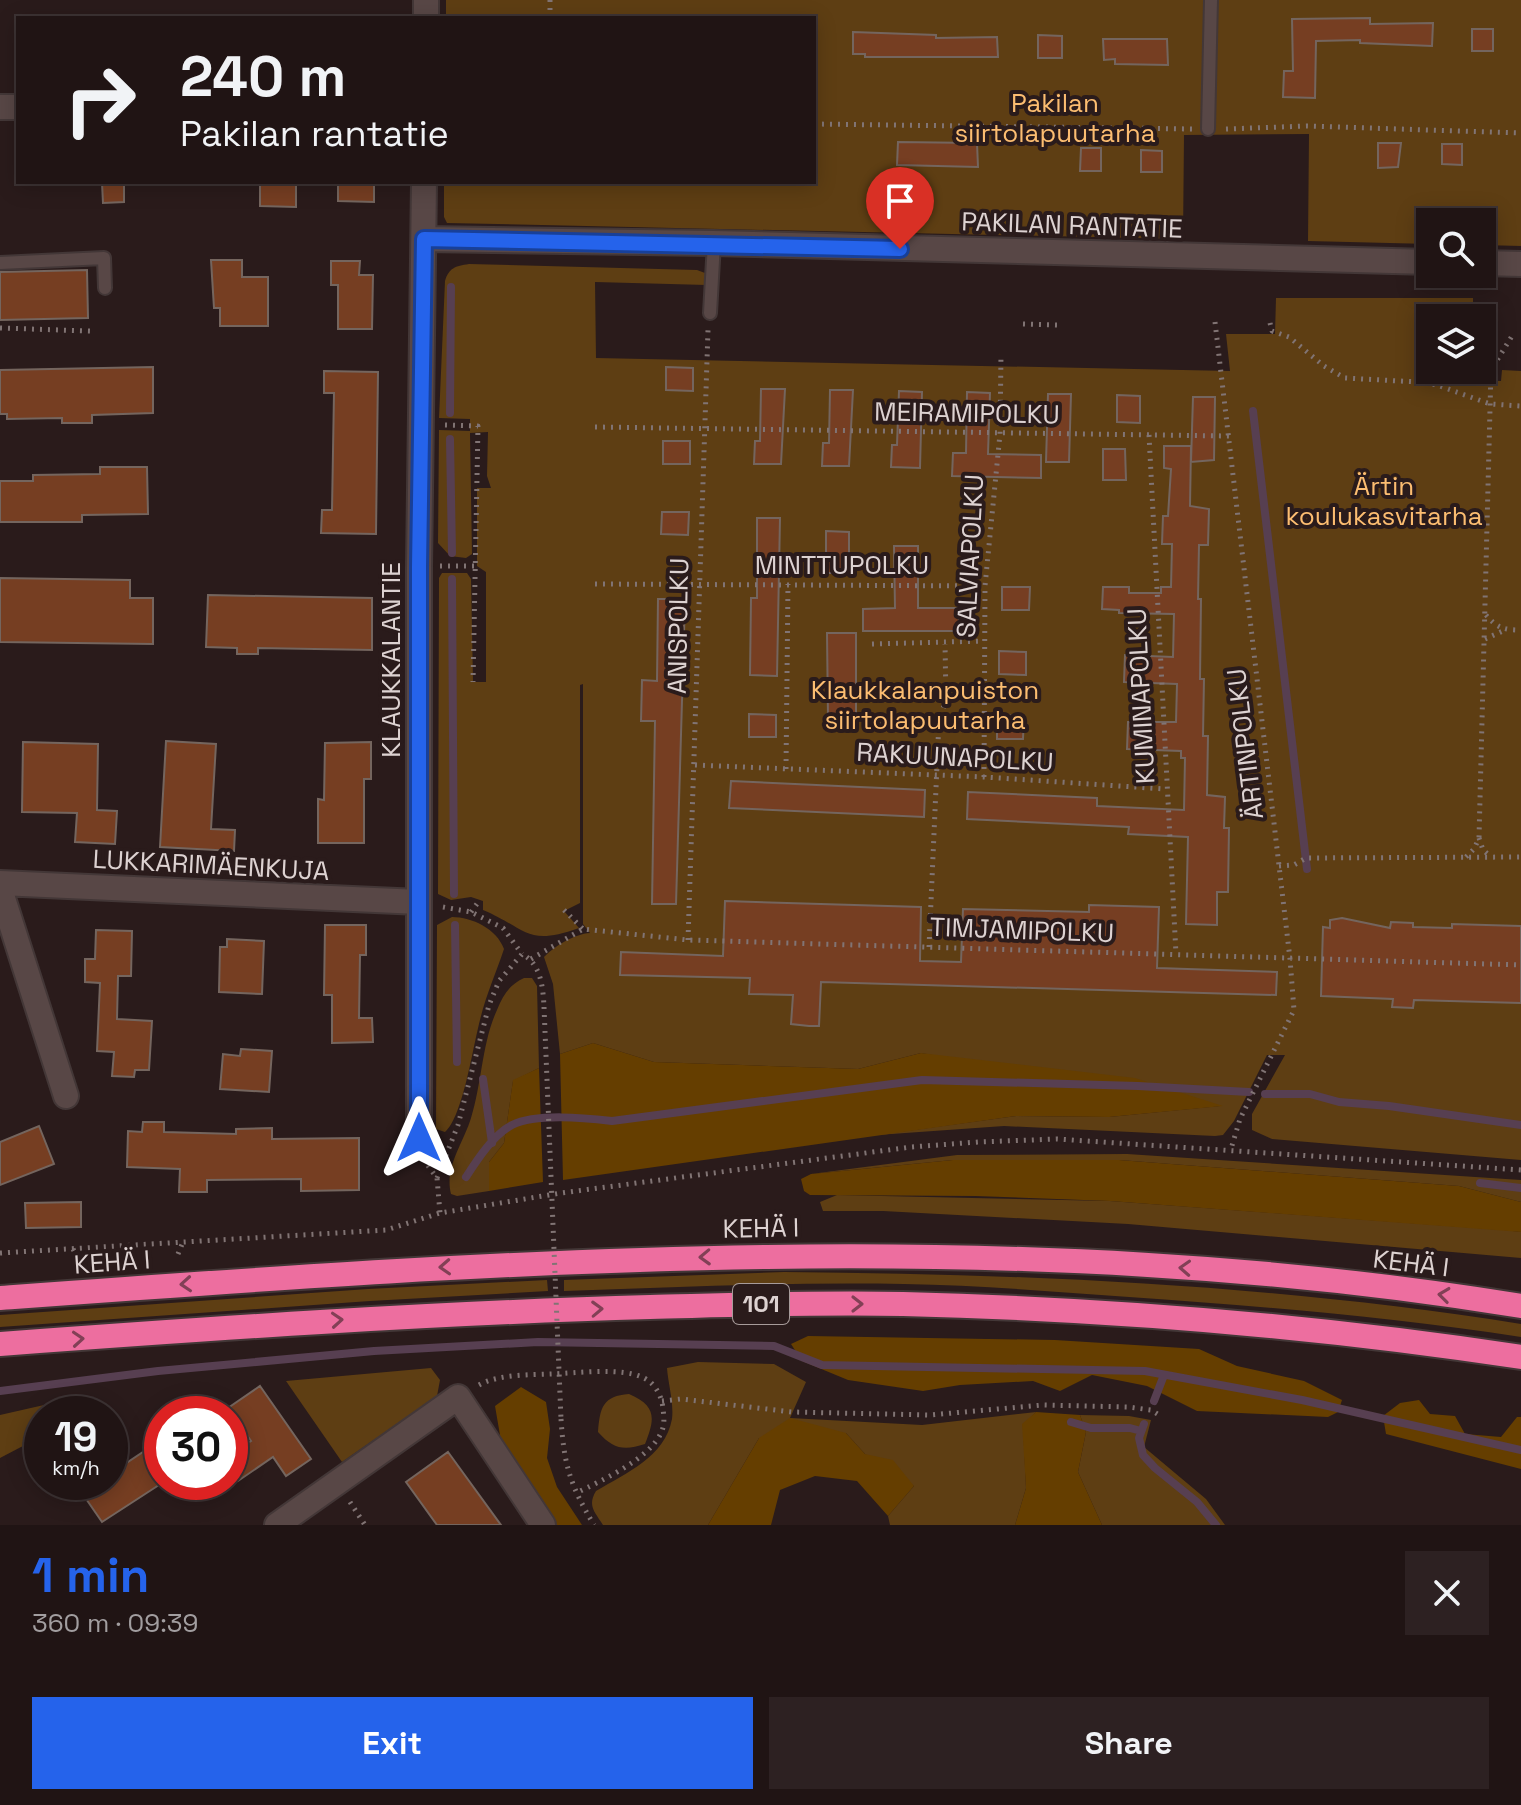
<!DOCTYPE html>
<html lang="en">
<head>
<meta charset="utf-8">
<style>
	body { margin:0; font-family:"Space Grotesk",sans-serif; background:#2d2122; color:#f1f3f6; height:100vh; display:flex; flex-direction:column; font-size:30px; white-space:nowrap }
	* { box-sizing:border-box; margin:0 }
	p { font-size:26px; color:#a29ea0 }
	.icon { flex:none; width:44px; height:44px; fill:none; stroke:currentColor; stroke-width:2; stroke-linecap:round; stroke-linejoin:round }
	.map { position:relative; height:1525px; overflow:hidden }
	.sheet { display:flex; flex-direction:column; background:#201414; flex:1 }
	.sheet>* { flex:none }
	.guide { position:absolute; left:16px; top:16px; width:800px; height:168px; border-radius:0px; box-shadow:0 4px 20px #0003,0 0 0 2px #3d3334; background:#201414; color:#f1f3f6; overflow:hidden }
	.controls { position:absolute; left:1416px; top:208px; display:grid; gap:16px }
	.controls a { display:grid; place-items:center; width:80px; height:80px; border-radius:0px; background:#201414; box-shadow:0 4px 20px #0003,0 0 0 2px #3d3334; font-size:40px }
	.speed { position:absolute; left:24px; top:1396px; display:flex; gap:16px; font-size:40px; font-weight:700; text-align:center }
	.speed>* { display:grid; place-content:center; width:104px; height:104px; border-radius:50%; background:#201414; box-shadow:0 4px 20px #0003,0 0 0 2px #3d3334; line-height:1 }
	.speed small { font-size:20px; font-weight:400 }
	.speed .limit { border:12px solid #d22; background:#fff; color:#111 }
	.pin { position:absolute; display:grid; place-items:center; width:68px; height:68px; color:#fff; margin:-82px -34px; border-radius:50% 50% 50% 0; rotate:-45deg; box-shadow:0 0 8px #0007 }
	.pin .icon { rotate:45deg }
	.me { position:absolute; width:88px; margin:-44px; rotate:0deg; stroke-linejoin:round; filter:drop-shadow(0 0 6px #0008) }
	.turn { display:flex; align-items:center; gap:28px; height:168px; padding:0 32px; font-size:36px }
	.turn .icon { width:104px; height:104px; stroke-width:2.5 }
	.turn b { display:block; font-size:56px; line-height:68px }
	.round { display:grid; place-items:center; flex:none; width:84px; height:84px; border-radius:0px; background:#2d2122 }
	.summary { display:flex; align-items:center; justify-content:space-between; height:136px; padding:0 32px }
	h1 { font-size:48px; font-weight:800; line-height:60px; color:#2563eb }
	.cta { display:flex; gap:16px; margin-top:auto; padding:16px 32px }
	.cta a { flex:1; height:92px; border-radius:0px; background:#2563eb; color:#fff; font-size:32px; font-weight:800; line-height:92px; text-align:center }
	.cta a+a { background:#2d2122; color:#f1f3f6 }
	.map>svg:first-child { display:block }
</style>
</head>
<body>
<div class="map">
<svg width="1521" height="1525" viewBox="0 0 1521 1525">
	<rect width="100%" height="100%" fill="#2a1b1b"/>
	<path fill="#5e3e13" d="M446,0H1521V246L1482,245V222H1430V244L1308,241L1309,134L1184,135L1183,239L447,223L444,217V182H814V18H446Z
		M469,264L697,270L705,273L707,285L595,282L596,358L1230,371L1226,334H1275L1276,298H1473V318H1430V370H1472V380L1501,381L1502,370L1521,371V1160L1272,1139L1252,1130V1114L1285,1055H1267L1234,1121L1223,1135L1215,1136L1004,1126L877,1135L1016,1116L1109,1117L1220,1106L921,1053L858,1069L654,1062L593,1043L560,1054L553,984L544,957C555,946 574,934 590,933L583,924V684L580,685V903L564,911L579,928C526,947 528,929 483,910V901L471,897L451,900L438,894L439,578L442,573H467L471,579L473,682H486V572L477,566V488H491L487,476L488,432L470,433L472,554L466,558L450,556L438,543L439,430L470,431V419L439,418L445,281C449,268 455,266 469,264Z
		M452,917C472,917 497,929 504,949C496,973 486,995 480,1020C473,1046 463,1117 445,1132L436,1129L437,925Z
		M524,978H532L537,986L539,1068L513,1081L504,1143L489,1162V1191L457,1196L451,1194C444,1167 464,1142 471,1118C482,1083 482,1042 497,1010C503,995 509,985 524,978Z
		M1127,1154L1521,1180V1202L1459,1186L1119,1160H953L811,1174L957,1155Z
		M837,1195L1110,1201L1504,1230L1521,1232V1258L1128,1224L883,1211H823L820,1202Z
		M784,1272C1031,1274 1277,1285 1521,1324V1337C1391,1317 1260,1306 1129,1297C1054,1292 979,1285 904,1284C791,1282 678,1287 564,1291V1280Z
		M547,1280L548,1291L370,1301L0,1327V1315L368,1289Z
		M698,1362L774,1364L806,1382L790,1418L922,1425L1036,1412L1023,1425L1026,1488L1015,1525H890L888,1516L914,1486L865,1454L846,1433L759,1438L708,1525H603C595,1512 587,1506 596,1491C626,1473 665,1457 672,1419C674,1403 668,1383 667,1368Z
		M431,1368L440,1380L437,1396L342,1462L286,1381Z
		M629,1394C657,1406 655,1419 645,1444C624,1451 613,1449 598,1432C600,1407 603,1396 629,1394Z
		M66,1400L69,1414H42V1436L0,1458V1415Z
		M1080,1415L1129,1416L1151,1420L1144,1447L1206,1499L1225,1525H1102L1078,1472L1086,1432Z"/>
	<path fill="#653e00" d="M593,1043L654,1062L858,1069L921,1053L1135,1078L1223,1106L1109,1117L1016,1116L563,1180L560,1054Z
		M539,1068L543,1182L489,1191V1162L504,1143L513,1080Z
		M953,1160H1119L1459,1186L1521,1202V1232L1110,1201L975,1196L810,1195L804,1191L801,1179L811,1174Z
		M808,1336L1055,1340L1199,1349L1237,1366L1304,1381L1342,1400L1338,1412L1328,1417L1197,1411L1147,1386L1092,1375L1060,1391L1033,1381L960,1385L923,1391L848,1380L802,1361L791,1344Z
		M521,1387L546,1402L550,1429L547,1458L557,1487L582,1525H556L501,1441L495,1406Z
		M1419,1400L1430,1414L1455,1416L1465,1434L1501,1437L1517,1417H1521V1469L1386,1434L1383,1416L1400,1403Z
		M1036,1412L1080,1415L1086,1432L1078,1472L1102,1525H1015L1026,1488L1022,1424Z
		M790,1418L846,1433L865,1454L893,1460L914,1486L888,1516L857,1481L815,1476L780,1490L771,1525H708L759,1438Z"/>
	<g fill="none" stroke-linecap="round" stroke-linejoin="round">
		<path stroke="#573f51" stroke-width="8" d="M1253,411L1307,869
			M450,413L451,287
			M450,439L452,553
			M452,579L454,894
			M455,925L457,1062
			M483,1079L492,1143
			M1265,1094H1310L1339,1102L1389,1106L1521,1125
			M466,1177C477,1160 493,1135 512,1125C537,1113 585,1118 612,1121L922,1080L1138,1086L1249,1092
			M1480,1183L1521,1188
			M0,1391L158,1371L374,1351L538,1342L774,1346L822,1365L1145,1371L1302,1400L1521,1450
			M1154,1401L1164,1375
			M1071,1422L1091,1428H1130L1141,1431
			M1144,1424L1139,1438L1143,1455L1155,1468L1197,1502L1216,1525"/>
	</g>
	<path fill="#763e22" stroke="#74655e" stroke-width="2" d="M1370,18V24L1433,23L1432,46L1360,43V40L1316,41L1315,98L1283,97L1284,71H1293L1292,19Z
		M1472,29H1493V51H1472Z
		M853,32L936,35V38L997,37L998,57H865V54H853Z
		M1038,35L1062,36V58H1038Z
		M1103,39H1167L1168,65L1115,64V59L1104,60Z
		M898,142L977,143L978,167L897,165Z
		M1378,143H1401L1398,167L1378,168Z
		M1442,144H1462V165L1442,164Z
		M1081,148H1101V171H1080Z
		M1141,150L1162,151V172H1141Z
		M124,182V202L103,203L102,183Z
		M260,182H296V207L260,206Z
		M338,182H374V202L338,201Z
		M211,260H242V277H268V326H220V308H214Z
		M331,261H360L359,275H373L372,329H338V285H331Z
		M87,270L88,318L0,320V272Z
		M153,367V413L92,415V423H62V418L7,419V414H0V370Z
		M666,367L693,368V391L666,390Z
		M324,371L378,372L376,534L321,533L322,510H332L334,393H324Z
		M761,389H785L781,464H754L755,441H760Z
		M830,390H853L849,466H822L823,443H829Z
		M899,391L922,392L920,468L891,467L892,445H897Z
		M967,392L990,393L988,454L1041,455V478L952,476L953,453H966Z
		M1048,394H1071L1069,462H1046Z
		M1117,395L1140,396V423L1117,422Z
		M1193,397H1215L1214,460L1191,462Z
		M663,441H690V464H663Z
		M1164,446H1191L1190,506L1209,509L1208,545H1199L1198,599H1201L1200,679H1204L1203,736H1208L1207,795L1225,797L1224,828H1229L1228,892H1217V925L1186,924L1188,837L1128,834L1129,827L967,819L968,792L1097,798V806L1184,810L1185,758H1181V751L1127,749L1128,722H1176L1177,684L1124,682L1125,655L1173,657L1174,614L1119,613V610L1102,609L1103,587H1129V593H1161V587H1171L1172,544H1162L1163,516H1168L1171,469L1164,468Z
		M1103,449H1125L1126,480H1103Z
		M100,467H147L148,514L82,515V522H0V481H33V475L100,474Z
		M662,512H689L688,535L661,534Z
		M757,518H780L777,676L750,675L751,598H757Z
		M826,531L849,532V573H826Z
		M894,546H918V608H959V631H863V609L895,608Z
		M0,578L130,580V598H153V644L0,642Z
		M1002,587H1030L1029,610H1002Z
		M208,595L372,598V650L258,648V654H237V648L206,647Z
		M658,599H685L676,904H652L655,721H641L642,680L657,681Z
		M827,633H856V718H828Z
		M999,651L1026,652V675L999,674Z
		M749,714L776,715V737H749Z
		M997,715L1024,716L1023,739H997Z
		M166,741L216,744L211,829L235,830L234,851L160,847Z
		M23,742L98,744L97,810L117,811L115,844L75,842L77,813L22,812Z
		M371,742V779H364V843H318V799L324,800L325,743Z
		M731,781L925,790L924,817L729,808Z
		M725,901L921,907L920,961L961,962L963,909L1089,912V905L1159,907L1157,968L1277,972L1276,995L821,982L819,1026H809L791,1024L793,995L749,994L750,978L620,975L621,952L723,956Z
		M1342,918L1390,928L1391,922L1413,923V927L1452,928V924L1521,926V1003L1414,1000L1413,1008L1392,1007L1393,999L1321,996L1323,927L1330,928V920Z
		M325,925H366V955H360L359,1018H372L373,1042L332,1043V995H324Z
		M96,930L132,931L131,976H118L117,1019L152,1021L149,1070H135L134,1077L112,1076L114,1052L97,1051L100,983L85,982V959H95Z
		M227,939L264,941L262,994L219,992L220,947H227Z
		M241,1049L272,1051L269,1092L220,1089L223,1054L240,1056Z
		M143,1122H164V1132L236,1134V1129L272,1128V1139L359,1138V1190L301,1191V1179L207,1180V1192H179L180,1169L127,1167L128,1131L142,1132Z
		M39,1126L54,1164L0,1185V1142Z
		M81,1202V1227L26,1228L25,1203Z
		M260,1386L311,1459L286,1476L273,1457L238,1481L230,1470V1455L251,1441L228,1408Z
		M152,1446L162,1462V1483L102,1522L82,1493L98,1482H110V1474Z
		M448,1452L501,1525H437L406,1482Z"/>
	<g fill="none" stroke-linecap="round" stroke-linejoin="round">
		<defs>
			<path id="lane" d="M1208,129L1211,0
				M0,263L104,258L105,288
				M710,313L714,243"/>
			<path id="street" d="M426,18V0
				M0,107H18
				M424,239L714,243L1430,262
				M1482,263L1521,264
				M0,883L419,902
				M0,889L66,1096
				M419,1138V567L424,182
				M277,1525L458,1397L543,1525"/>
			<path id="highway" d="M0,1298C507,1261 1016,1223 1521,1306
				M0,1344C217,1328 433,1313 650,1307C734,1305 819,1302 903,1304C1109,1309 1317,1326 1521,1357"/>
		</defs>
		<use href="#lane" stroke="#433737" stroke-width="16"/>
		<use href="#street" stroke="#433737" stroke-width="28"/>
		<use href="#highway" stroke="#433737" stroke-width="28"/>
		<path stroke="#817474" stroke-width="5" stroke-dasharray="2 6" stroke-linecap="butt" d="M550,18V0
			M814,124L1192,129
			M1226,129L1307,126L1521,133
			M1443,280H1465
			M1215,322L1290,959L1294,1010L1240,1119L1231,1149
			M1270,323L1272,331L1289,337L1324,366L1345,378L1418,382L1437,385L1490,404L1521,406
			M1023,324L1058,325
			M0,328L90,331
			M445,425L478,426L473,682
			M595,427L1229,436
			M1149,435L1176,954
			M440,566H477
			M595,584L985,586
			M1486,615C1497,628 1504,630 1521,630
			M1485,639L1505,630
			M872,644L984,641
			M848,728L939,720
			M695,765L984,777L1165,789
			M786,769L788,584
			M984,777L985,586L1000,434L1001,355
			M1479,838L1483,850L1490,856
			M1466,857L1474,849L1479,838L1491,370L1512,336
			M1279,866L1294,865L1306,858L1521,857
			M443,907L471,912L503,928L522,954
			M564,910L583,929
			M471,912L479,901
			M688,940L708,330
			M929,947L939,720L946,700L945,644
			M531,959L583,929L688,940L1521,965
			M423,1159L437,1178L440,1213
			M437,1178L458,1125L489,1005L499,981L522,954C541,964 543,987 544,1007
			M73,1249L79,1260
			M0,1253L386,1230L440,1213L561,1193L911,1147L978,1142L1057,1139L1521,1170
			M178,1254L183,1242
			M479,1385C499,1374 529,1375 552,1374C577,1373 623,1367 644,1378C656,1384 662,1397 663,1409C664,1417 665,1425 661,1433C649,1459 601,1481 576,1493
			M662,1401L681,1399L792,1412L930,1415L1043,1405L1128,1407L1151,1410L1159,1415
			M561,1419C564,1465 570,1485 594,1525
			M350,1502L365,1525"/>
		<use href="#lane" stroke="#584746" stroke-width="12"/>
		<use href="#street" stroke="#584746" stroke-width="24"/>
		<use href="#highway" stroke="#ed6e9f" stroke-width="24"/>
		<path stroke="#817474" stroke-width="5" stroke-dasharray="2 6" stroke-linecap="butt" d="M544,1007L561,1419"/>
	</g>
	<defs><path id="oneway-chevron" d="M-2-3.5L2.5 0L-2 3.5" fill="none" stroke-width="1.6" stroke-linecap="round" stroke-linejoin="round" transform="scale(2)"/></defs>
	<g stroke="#824056">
		<use href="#oneway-chevron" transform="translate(705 1257) rotate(178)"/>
		<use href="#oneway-chevron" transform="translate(445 1267) rotate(177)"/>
		<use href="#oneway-chevron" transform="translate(1185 1268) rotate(-177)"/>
		<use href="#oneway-chevron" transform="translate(186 1284) rotate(176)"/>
		<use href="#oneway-chevron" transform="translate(1444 1295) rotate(-173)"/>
		<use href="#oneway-chevron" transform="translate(857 1304)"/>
		<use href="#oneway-chevron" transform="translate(597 1309) rotate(-2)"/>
		<use href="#oneway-chevron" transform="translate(337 1320) rotate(-4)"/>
		<use href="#oneway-chevron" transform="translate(78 1339) rotate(-4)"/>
	</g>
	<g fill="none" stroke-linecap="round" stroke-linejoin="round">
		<defs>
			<path id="route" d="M419,1138V567L424,239L900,249"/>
		</defs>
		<use href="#route" stroke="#184099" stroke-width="20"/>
		<use href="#route" stroke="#2563eb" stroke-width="14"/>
	</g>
	<g text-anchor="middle" stroke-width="8" stroke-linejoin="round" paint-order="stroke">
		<rect fill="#2a1b1b" stroke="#a79b9a" stroke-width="2" x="733" y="1284" width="56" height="40" rx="6"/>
		<g font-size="24" font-weight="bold" fill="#ddd2d1">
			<text x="761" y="1312">101</text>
		</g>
		<g font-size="26" fill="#fcbd71" stroke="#2a1b1b">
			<text x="1055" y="112">Pakilan<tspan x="1055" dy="30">siirtolapuutarha</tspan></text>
			<text x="1384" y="495">Ärtin<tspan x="1384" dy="30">koulukasvitarha</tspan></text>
			<text x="925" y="699">Klaukkalanpuiston<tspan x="925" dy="30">siirtolapuutarha</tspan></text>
		</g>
		<g font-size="26" fill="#ddd2d1" stroke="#2a1b1b">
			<text transform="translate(1072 225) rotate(2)" y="9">PAKILAN RANTATIE</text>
			<text transform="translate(967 413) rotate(1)" y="9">MEIRAMIPOLKU</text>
			<text transform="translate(970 556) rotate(-87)" y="9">SALVIAPOLKU</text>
			<text x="842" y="574">MINTTUPOLKU</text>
			<text transform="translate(678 626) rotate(-89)" y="9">ANISPOLKU</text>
			<text transform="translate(391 660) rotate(-90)" y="9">KLAUKKALANTIE</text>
			<text transform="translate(1141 696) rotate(-93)" y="9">KUMINAPOLKU</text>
			<text transform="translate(1245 744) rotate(-97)" y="9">ÄRTINPOLKU</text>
			<text transform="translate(955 757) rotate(3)" y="9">RAKUUNAPOLKU</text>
			<text transform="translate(211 865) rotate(3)" y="9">LUKKARIMÄENKUJA</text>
			<text transform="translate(1022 930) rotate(2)" y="9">TIMJAMIPOLKU</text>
			<text transform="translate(761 1228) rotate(-1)" y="9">KEHÄ I</text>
			<text transform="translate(112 1262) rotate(-4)" y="9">KEHÄ I</text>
			<text transform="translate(1411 1263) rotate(7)" y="9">KEHÄ I</text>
		</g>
	</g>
</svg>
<div class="controls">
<a><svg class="icon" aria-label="search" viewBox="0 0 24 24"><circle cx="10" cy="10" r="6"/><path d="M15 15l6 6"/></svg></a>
<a><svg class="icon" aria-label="layers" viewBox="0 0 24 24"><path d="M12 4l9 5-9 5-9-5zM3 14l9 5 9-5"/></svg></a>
</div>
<div class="speed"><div>19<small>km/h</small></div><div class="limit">30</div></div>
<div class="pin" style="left:900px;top:249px;background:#d93025"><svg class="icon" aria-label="arrive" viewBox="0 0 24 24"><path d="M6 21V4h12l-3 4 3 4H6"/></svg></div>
<svg class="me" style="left:419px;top:1138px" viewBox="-20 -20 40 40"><path d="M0-17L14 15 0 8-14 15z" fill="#2563eb" stroke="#fff" stroke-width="4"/></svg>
<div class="guide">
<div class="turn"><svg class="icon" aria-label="right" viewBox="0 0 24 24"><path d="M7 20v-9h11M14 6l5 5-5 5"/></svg><div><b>240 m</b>Pakilan rantatie</div></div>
</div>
</div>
<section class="sheet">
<div class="summary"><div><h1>1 min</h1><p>360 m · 09:39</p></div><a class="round"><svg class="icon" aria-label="close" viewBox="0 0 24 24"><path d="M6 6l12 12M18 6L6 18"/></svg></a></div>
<div class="cta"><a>Exit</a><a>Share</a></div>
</section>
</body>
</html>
